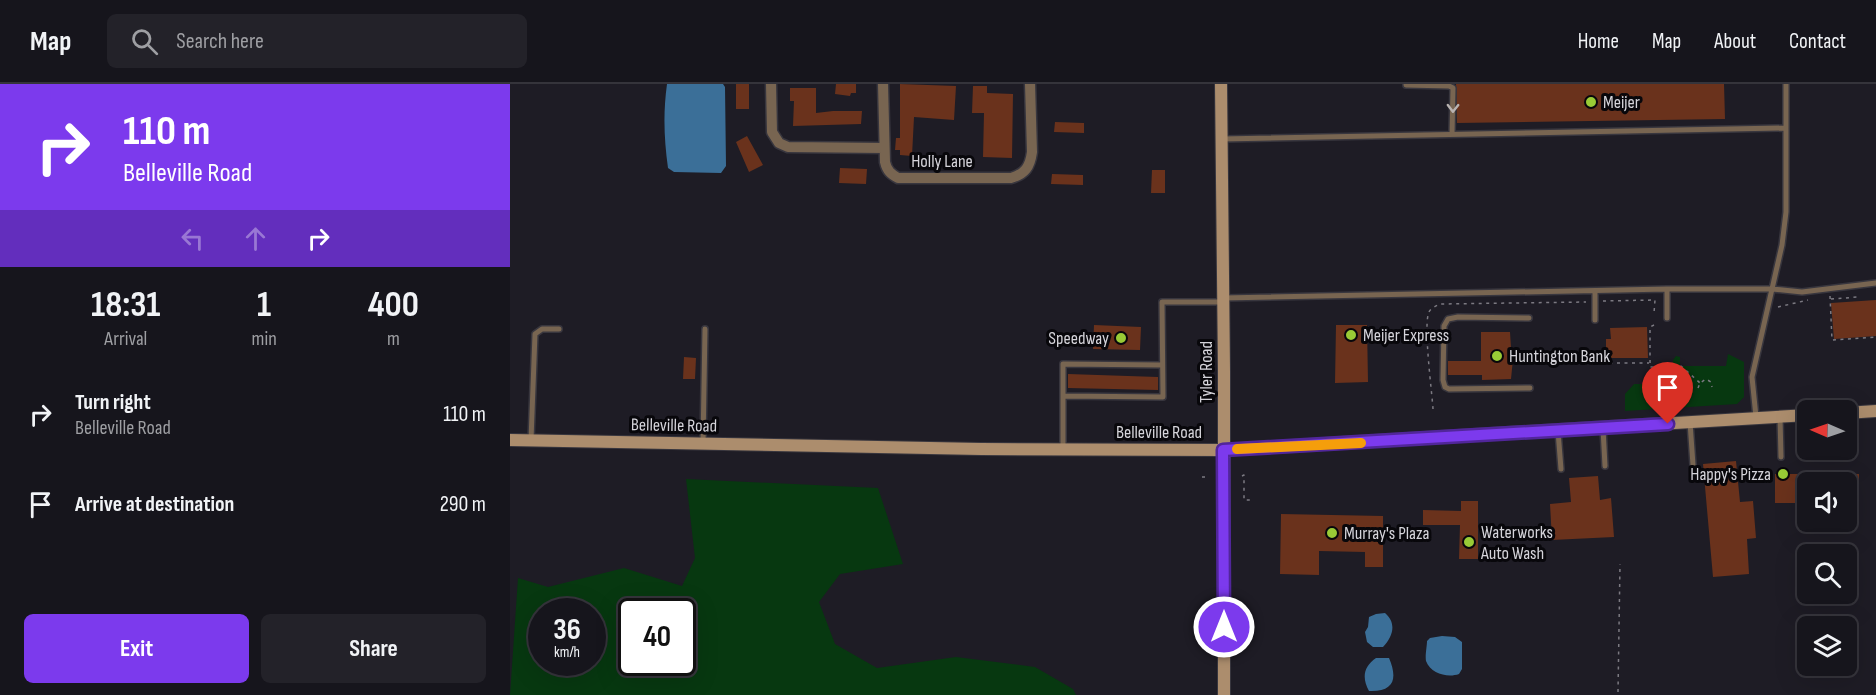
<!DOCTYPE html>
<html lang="en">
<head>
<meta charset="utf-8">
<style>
	body { margin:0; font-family:"Sofia Sans Condensed",sans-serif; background:#232229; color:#f1f3f6; height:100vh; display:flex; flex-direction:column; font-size:22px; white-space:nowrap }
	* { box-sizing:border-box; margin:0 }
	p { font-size:20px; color:#9e9fa3 }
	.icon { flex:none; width:33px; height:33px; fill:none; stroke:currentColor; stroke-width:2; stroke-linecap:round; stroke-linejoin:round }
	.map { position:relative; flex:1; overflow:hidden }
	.panel { display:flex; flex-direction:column; background:#16151c; width:510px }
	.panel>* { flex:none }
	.hud { background:#7c3aed; color:#fff; overflow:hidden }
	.needle { width:39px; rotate:272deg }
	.tools { position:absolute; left:1287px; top:316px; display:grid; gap:12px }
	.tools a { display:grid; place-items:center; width:60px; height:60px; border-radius:9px; background:#16151c; box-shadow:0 6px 24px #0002,0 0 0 2px #35343b; font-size:30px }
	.speed { position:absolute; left:18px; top:514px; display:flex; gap:12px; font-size:30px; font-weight:700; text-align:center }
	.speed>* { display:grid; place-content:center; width:78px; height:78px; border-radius:50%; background:#16151c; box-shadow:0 6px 24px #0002,0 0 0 2px #35343b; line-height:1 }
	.speed small { font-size:15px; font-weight:400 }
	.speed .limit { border:3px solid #111; border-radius:9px; background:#fff; color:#111 }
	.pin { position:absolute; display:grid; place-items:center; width:51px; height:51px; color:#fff; margin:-62px -26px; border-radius:50% 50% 50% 0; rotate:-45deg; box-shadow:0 0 6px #0007 }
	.pin .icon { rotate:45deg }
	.me { position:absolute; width:66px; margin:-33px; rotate:0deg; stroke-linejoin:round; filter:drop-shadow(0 0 4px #0008) }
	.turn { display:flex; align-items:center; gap:21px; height:126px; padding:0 24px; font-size:27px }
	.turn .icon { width:78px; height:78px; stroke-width:2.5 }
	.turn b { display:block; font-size:42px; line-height:51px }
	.lanes { display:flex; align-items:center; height:57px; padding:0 24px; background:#0003; justify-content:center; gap:30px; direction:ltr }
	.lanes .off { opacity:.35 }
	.eta { display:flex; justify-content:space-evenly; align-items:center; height:102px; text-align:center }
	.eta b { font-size:36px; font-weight:700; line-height:42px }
	.action { display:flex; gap:12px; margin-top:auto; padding:12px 24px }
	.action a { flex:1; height:69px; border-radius:9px; background:#7c3aed; color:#fff; font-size:24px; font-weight:700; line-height:69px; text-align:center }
	.action a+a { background:#232229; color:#f1f3f6 }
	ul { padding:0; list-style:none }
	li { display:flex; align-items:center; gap:18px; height:90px; padding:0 24px }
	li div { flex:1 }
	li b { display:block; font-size:22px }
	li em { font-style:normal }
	header { display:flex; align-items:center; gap:36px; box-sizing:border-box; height:84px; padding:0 30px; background:#16151c; border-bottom:2px solid #35343b }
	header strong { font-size:28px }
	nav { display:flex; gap:33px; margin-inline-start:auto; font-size:21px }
	.search { width:420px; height:54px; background:#232229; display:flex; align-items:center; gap:15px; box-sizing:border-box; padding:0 21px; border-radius:9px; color:#9e9fa3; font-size:22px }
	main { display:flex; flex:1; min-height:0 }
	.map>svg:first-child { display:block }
</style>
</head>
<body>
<header>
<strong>Map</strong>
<div class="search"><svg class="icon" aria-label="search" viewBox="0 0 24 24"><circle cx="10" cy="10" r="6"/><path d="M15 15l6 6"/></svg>Search here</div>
<nav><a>Home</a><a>Map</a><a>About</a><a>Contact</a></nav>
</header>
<main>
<section class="panel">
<div class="hud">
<div class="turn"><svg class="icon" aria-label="right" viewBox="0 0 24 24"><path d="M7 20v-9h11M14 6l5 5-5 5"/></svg><div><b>110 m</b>Belleville Road</div></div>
<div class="lanes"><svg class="icon off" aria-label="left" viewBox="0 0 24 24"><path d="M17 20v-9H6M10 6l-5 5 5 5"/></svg><svg class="icon off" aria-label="ahead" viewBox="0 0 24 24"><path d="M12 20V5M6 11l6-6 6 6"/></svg><svg class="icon" aria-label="right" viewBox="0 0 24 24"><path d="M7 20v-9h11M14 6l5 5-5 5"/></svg></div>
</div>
<div class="eta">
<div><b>18:31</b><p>Arrival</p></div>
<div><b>1</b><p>min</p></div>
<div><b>400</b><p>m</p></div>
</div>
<ul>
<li><svg class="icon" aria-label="right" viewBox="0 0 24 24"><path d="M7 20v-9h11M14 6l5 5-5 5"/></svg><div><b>Turn right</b><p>Belleville Road</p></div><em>110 m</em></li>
<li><svg class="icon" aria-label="arrive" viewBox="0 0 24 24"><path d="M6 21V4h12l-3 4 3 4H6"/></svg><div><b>Arrive at destination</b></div><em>290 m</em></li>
</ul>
<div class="action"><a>Exit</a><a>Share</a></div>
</section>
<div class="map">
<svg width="1366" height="611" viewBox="0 0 1366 611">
	<rect width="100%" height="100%" fill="#1e1c25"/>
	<path fill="#073810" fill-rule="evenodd" d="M1218,270L1234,278V313L1227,320L1115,327V310L1124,300C1151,300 1162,307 1163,276L1166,272L1170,273V282H1216Z
		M176,395L368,404L393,480L330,490L309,518L325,560L367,584L446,573L525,583L563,605L566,611H0L8,494L38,503L114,484L172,502L185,474ZM32,528H82V579H32ZM122,528H172V579H122Z"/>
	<path fill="#3b6f98" d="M157,0H213L215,3L216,82L211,89L164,88L158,84C154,55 153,29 157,0Z
		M875,529C887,539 883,553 873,563H863L857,558L855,548L858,543L859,533L866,530Z
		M932,552L945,553L952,558V585L949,590C938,594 921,590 916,577C915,572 917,562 917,557L920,554Z
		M866,574H879C888,595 884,608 859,607C852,594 853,583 866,574Z"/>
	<path fill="#6a321c" d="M226,0H239V25H226Z
		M326,0H346V9H341L340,12L325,10Z
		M390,0L446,2L444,36L404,33L402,72L390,71V66H385L386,54H390Z
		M946,0H1214L1215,35L947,39Z
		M463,2H477V9L503,10L502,74L473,73L474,29H462Z
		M280,4H306V29L323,27H352L351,40L283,42L284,17H280Z
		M545,38L574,39V49L544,48Z
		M237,52L253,81L239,88L226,58Z
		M330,84L357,85L356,100L329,99Z
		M642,86H655V109H641Z
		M542,90L573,91V101L541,100Z
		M1366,216V252L1324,255L1321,219Z
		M584,241L631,243L630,266L583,265Z
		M826,241H857L858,298L825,299Z
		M1137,243L1138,274H1101V268H1096V255H1101L1100,244Z
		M971,248H1000L1001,264L1004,265L1001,295L972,296V291H938V277H971Z
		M174,273L186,274L185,295H173Z
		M558,290L648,293V306L558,304Z
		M1226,377L1230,418L1243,417L1246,454L1237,455L1239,490L1203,493L1193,380Z
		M1265,390H1349V419H1336V399H1298V419H1265Z
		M1088,392L1090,416L1101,414L1104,453L1042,456L1040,420L1061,418L1059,394Z
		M951,417H968V475H949L950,441H913V426L951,427Z
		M771,430L873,432V483H855V468L809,467V491L770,490Z"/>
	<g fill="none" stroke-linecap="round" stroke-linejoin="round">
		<defs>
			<path id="lane" d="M896,1L939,2L943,4L942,50
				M712,55L1276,44
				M1085,207V236
				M713,214L1157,205H1262L1292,208L1366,199
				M1019,234L948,233L938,235L934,242L933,296L935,303L939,305L1020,304
				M1157,234V205
				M553,312V280L652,281
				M1246,333L1242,293L1272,161L1276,128V0
				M1270,333L1271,373
				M1180,338L1183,381
				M1093,344L1095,382
				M1048,347L1051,385
				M21,356L25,250L32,245H49
				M193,359L195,245
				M553,365V312L653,313L652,218H714
				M1330,366V372"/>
			<path id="street" d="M261,0L262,48L269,59L278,63L374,64
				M373,0L375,78C377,87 381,90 388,94H501C515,90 520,83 522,68L520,0"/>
			<path id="secondary" d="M711,0L714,287V611
				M1336,329L1366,327
				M0,356L471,365L713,366L1298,331"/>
		</defs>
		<use href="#lane" stroke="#38363e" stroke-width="8"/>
		<use href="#street" stroke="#38363e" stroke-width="13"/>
		<use href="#secondary" stroke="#38363e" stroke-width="14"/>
		<path stroke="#7c7a82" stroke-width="1.5" stroke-dasharray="3 4.5" stroke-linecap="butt" d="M1320,212L1322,256L1366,253
			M1321,215L1348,213
			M1093,217L1145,216L1144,229
			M1268,223L1298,216
			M1144,241L1140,243V283H1151
			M1092,279H1139
			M1163,282H1171L1190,299
			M1188,304L1190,299L1196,295L1201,298L1202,303
			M923,325C922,308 913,241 919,228C921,224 926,222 930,220L1076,218
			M732,392L734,391V416H741
			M692,393H699
			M1108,608L1110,480"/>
		<use href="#lane" stroke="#786551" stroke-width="5"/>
		<use href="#street" stroke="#786551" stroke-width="10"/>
		<use href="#secondary" stroke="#ac8d6d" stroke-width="12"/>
	</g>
	<defs><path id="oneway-chevron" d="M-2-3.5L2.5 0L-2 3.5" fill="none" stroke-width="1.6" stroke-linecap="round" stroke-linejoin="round" transform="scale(1.5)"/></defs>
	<use stroke="#b9b3b1" href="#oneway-chevron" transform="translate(943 24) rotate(91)"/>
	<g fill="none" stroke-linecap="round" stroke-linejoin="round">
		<defs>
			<path id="route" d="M714,543L713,366L1158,340"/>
		</defs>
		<use href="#route" stroke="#51269a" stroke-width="15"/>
		<use href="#route" stroke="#7c3aed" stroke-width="10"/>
		<path stroke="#f59e0b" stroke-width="10" d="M727,365L851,359"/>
	</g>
	<g fill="#99cb36" stroke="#08070b" stroke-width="2">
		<circle cx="1081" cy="18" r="6"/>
		<circle cx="841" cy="251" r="6"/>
		<circle cx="611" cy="254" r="6"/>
		<circle cx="987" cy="272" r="6"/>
		<circle cx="1273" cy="390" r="6"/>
		<circle cx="822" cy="449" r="6"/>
		<circle cx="959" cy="458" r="6"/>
	</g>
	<g text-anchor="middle" stroke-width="6" stroke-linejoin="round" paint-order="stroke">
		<g font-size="18" fill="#d5d4da" stroke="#08070b" text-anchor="start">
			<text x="1093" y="24">Meijer</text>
			<text x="853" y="257">Meijer Express</text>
			<text x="599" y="260" text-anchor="end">Speedway</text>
			<text x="999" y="278">Huntington Bank</text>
			<text x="1261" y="396" text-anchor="end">Happy's Pizza</text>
			<text x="971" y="454">Waterworks<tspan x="971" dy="21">Auto Wash</tspan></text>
			<text x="834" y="455">Murray's Plaza</text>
		</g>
		<g font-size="18" fill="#d5d4da" stroke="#08070b">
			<text x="432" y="83">Holly Lane</text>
			<text transform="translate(696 288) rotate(-90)" y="6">Tyler Road</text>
			<text transform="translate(164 341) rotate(1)" y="6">Belleville Road</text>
			<text x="649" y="354">Belleville Road</text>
		</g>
	</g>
</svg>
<div class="tools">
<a><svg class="needle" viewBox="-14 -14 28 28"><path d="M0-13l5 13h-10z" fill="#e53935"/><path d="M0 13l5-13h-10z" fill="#9e9fa3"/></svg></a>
<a><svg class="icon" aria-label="sound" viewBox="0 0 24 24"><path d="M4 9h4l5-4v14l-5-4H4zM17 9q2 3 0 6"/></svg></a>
<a><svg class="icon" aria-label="search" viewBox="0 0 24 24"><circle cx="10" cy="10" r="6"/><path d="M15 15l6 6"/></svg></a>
<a><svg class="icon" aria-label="layers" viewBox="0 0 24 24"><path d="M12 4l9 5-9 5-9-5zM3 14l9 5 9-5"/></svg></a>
</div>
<div class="speed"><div>36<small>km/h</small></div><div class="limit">40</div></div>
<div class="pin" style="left:1158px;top:340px;background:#d93025"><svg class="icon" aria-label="arrive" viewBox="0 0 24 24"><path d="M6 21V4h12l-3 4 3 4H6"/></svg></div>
<svg class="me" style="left:714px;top:543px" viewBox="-20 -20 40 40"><circle r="17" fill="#7c3aed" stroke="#fff" stroke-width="3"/><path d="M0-11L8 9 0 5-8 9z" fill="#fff"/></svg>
</div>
</main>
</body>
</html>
